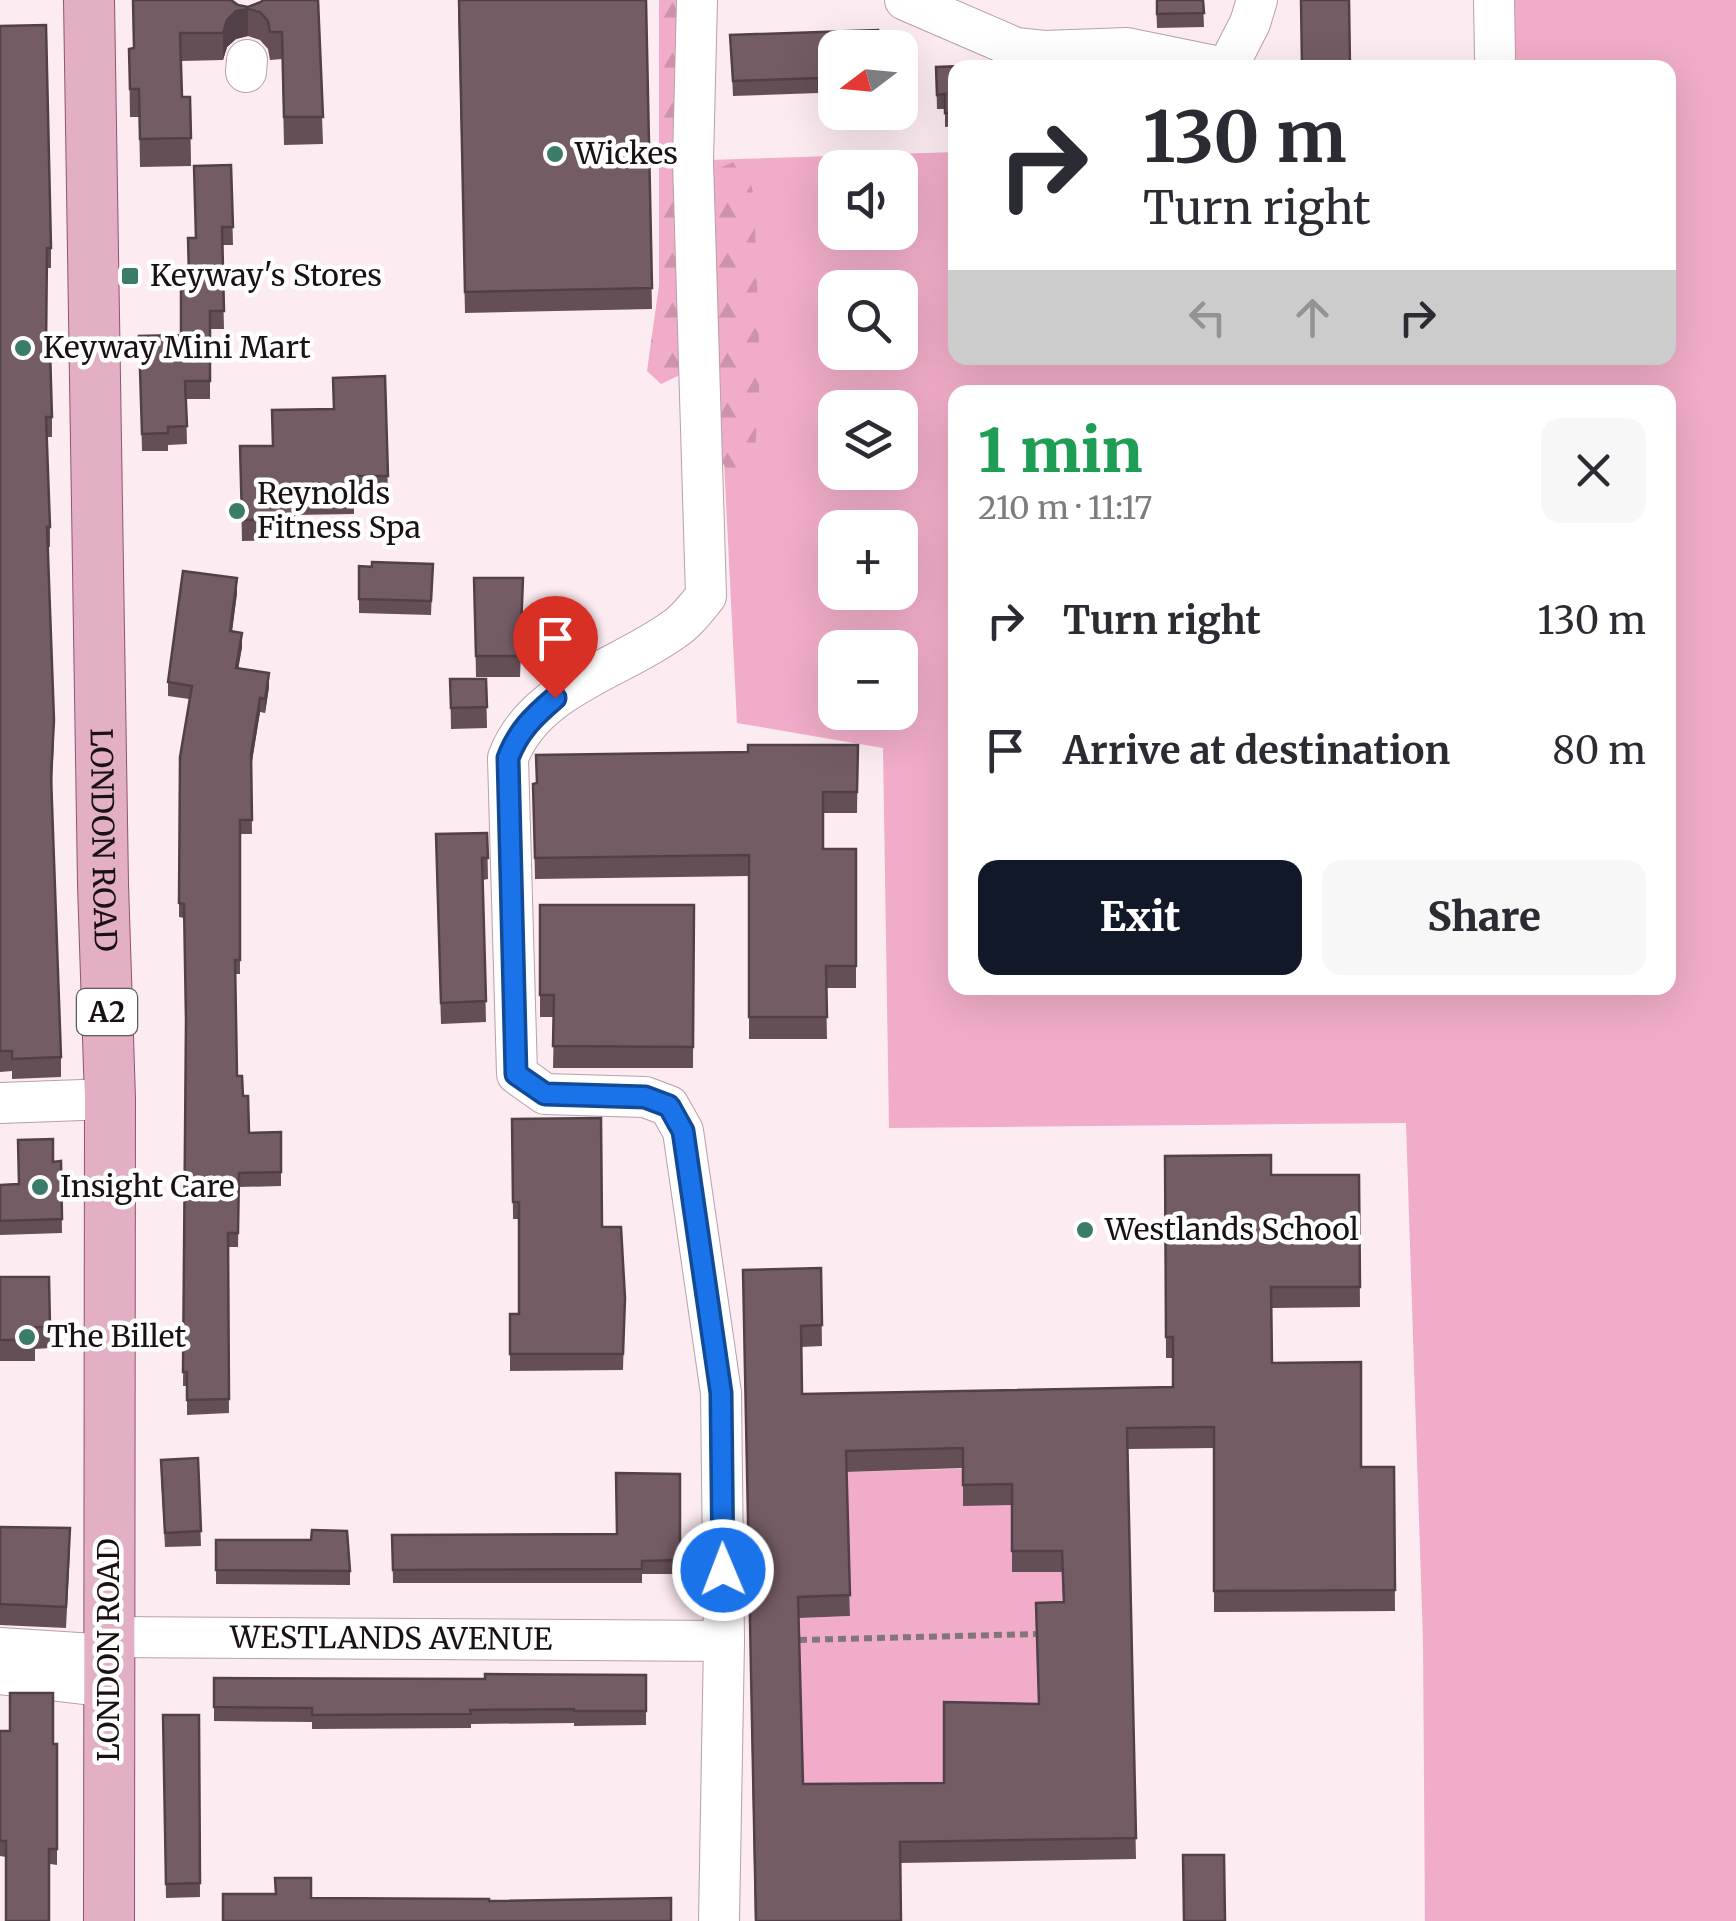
<!DOCTYPE html>
<html lang="en">
<head>
<meta charset="utf-8">
<style>
	body { margin:0; font-family:Merriweather,serif; background:#f7f7f7; color:#2b2b33; height:100vh; display:flex; flex-direction:column; font-size:38px; white-space:nowrap }
	* { box-sizing:border-box; margin:0 }
	p { font-size:32px; color:#7c7c81 }
	.icon { flex:none; width:55px; height:55px; fill:none; stroke:currentColor; stroke-width:2; stroke-linecap:round; stroke-linejoin:round }
	.map { position:relative; flex:1; overflow:hidden }
	.panel { position:absolute; left:948px; top:385px; width:728px; height:610px; display:flex; flex-direction:column; background:#fff; border-radius:20px; box-shadow:0 10px 40px #0002 }
	.panel>* { flex:none }
	.hud { position:absolute; left:948px; top:60px; width:728px; height:305px; border-radius:20px; box-shadow:0 10px 40px #0002; background:#fff; color:#2b2b33; overflow:hidden }
	.needle { width:65px; rotate:254deg }
	.tools { position:absolute; left:818px; top:30px; display:grid; gap:20px }
	.tools a { display:grid; place-items:center; width:100px; height:100px; border-radius:20px; background:#fff; box-shadow:0 10px 40px #0002; font-size:50px }
	.pin { position:absolute; display:grid; place-items:center; width:85px; height:85px; color:#fff; margin:-102px -42px; border-radius:50% 50% 50% 0; rotate:-45deg; box-shadow:0 0 10px #0007 }
	.pin .icon { rotate:45deg }
	.me { position:absolute; width:110px; margin:-55px; rotate:359deg; stroke-linejoin:round; filter:drop-shadow(0 0 8px #0008) }
	.turn { display:flex; align-items:center; gap:35px; height:210px; padding:0 30px; font-size:45px }
	.turn .icon { width:130px; height:130px; stroke-width:2.5 }
	.turn b { display:block; font-size:70px; line-height:85px }
	.lanes { display:flex; align-items:center; height:95px; padding:0 30px; background:#0003; justify-content:center; gap:50px; direction:ltr }
	.lanes .off { opacity:.35 }
	.round { display:grid; place-items:center; flex:none; width:105px; height:105px; border-radius:20px; background:#f7f7f7 }
	.overview { display:flex; align-items:center; justify-content:space-between; height:170px; padding:0 30px }
	h1 { font-size:60px; font-weight:800; line-height:75px; color:#1e9e55 }
	.button { display:flex; gap:20px; margin-top:auto; padding:20px 30px }
	.button a { flex:1; height:115px; border-radius:20px; background:#111827; color:#fff; font-size:40px; font-weight:800; line-height:115px; text-align:center }
	.button a+a { background:#f7f7f7; color:#2b2b33 }
	ul { padding:0; list-style:none }
	li { display:flex; align-items:center; gap:30px; height:130px; padding:0 30px }
	li div { flex:1 }
	li b { display:block; font-size:38px }
	li em { font-style:normal }
	.map>svg:first-child { display:block }
</style>
</head>
<body>
<div class="map">
<svg width="1736" height="1921" viewBox="0 0 1736 1921">
	<defs>
		<pattern id="forest-firs" width="22" height="20" patternUnits="userSpaceOnUse" patternTransform="scale(2.5)"><rect width="22" height="20" fill="#f0acc8"/><path d="M5 1l3.5 6h-7zM16 11l3.5 6h-7z" fill="#cd93ab"/></pattern>
	</defs>
	<rect width="100%" height="100%" fill="#fcebf1"/>
	<path fill="#f0acc8" fill-rule="evenodd" d="M1513,0H1736V1921H1425L1423,1641L1406,1123L889,1128L883,748L737,723L709,160L955,152V358H1668V68L1513,67ZM835,168H900V232H835ZM835,288H900V352H835ZM955,392H1668V988H955ZM835,408H900V472H835ZM835,528H900V592H835ZM835,648H900V712H835Z
		M1090,1465L1087,1803L803,1804L797,1618L850,1616L846,1472Z"/>
	<path fill="url(#forest-firs)" d="M659,0H680L684,373L661,384L647,371L659,285Z
		M736,161L748,173L754,196L760,374L755,453L747,472L735,476L728,472L721,460L711,189L720,168Z"/>
	<g fill="none" stroke-linecap="round" stroke-linejoin="round">
		<defs>
			<g id="minor">
				<path d="M905,0L1016,48L1044,51L1127,48L1225,68"/>
				<path d="M1494,0L1495,57"/>
				<path d="M1227,68L1250,23L1257,0"/>
				<path d="M246,72L247,60"/>
				<path d="M0,1103L110,1099"/>
				<path id="s1" d="M109,1637L724,1641L721,1393L683,1131L669,1106L645,1097L545,1094L517,1074L508,758C534,688 618,670 673,630C686,622 696,608 706,596L693,161L697,0"/>
				<path d="M0,1648L110,1655"/>
				<path d="M0,1674L109,1687"/>
				<path d="M719,1921L724,1641"/>
			</g>
			<g id="major">
				<path id="s2" d="M89,0L103,884L110,1099L109,1921"/>
			</g>
		</defs>
		<use href="#minor" stroke="#b99fa9" stroke-width="42"/>
		<use href="#major" stroke="#8f556e" stroke-width="52"/>
		<path stroke="#83767a" stroke-width="6" stroke-dasharray="8 5" stroke-linecap="butt" d="M799,1640L1036,1634"/>
		<use href="#minor" stroke="#fff" stroke-width="40"/>
		<use href="#major" stroke="#e2afc5" stroke-width="50"/>
	</g>
	<path fill="#644f57" fill-rule="evenodd" d="M318,0L323,144L284,145L282,59L270,60L268,49L260,40L248,36L236,39L227,47L223,60L181,61L182,97H190L191,166L140,167L139,117H130L129,49L133,48L238,5L248,7Z
		M458,0H646L652,309L465,313Z
		M1156,0H1203L1204,27L1157,28Z
		M0,26L51,248V268H47V350L52,417V437H47L50,527V547H48L54,740L52,789L61,1057V1077L12,1079V1071L0,1072Z
		M730,35L835,48V105L819,106L818,93L733,96Z
		M936,67L955,68V126L945,127V109H937Z
		M231,165L233,245H222L224,329H210V399H186L187,444L168,445V451H142L139,336L181,335L188,275L196,238Z
		M385,376L388,497H354V514L294,515V540L242,541L240,446H273Z
		M433,564L431,615L359,613V566Z
		M474,578L523,599L520,677H476Z
		M237,593L232,632L242,647L238,668L269,687L265,713L260,712L251,766L252,834H240V974H235L237,1076L243,1096L249,1133L281,1132V1186L239,1187L238,1247H228L229,1413L187,1415V1386H183L186,1030L184,918L179,917V903L189,699L168,696V682Z
		M450,679H486L487,728L451,729Z
		M858,745L857,813H823V849H856V988H826L827,1039H749V876L535,879L533,784L748,752Z
		M487,833L488,879L483,880L486,1022L441,1024L436,855Z
		M540,905H694L693,1068H553L554,1017H540Z
		M512,1119L602,1227L625,1298L623,1370L510,1371V1314H519V1219H513Z
		M1165,1156L1271,1175H1359L1360,1307L1272,1308V1363L1361,1467H1394L1395,1611L1214,1612V1448L1128,1449L1136,1859L900,1863L755,1921L743,1270L821,1268L822,1346L802,1347V1394L1173,1387V1358H1166ZM963,1468V1506L1012,1505V1572H1062L1063,1602L1038,1704L944,1783L803,1784L799,1618L850,1616L846,1472Z
		M61,1161L62,1233L0,1235V1185L18,1184Z
		M0,1277H49L50,1348L35,1349V1361H0Z
		M198,1458L201,1546L165,1547L161,1474Z
		M680,1474V1574H642V1583H393L392,1535L617,1534Z
		M0,1527L70,1549L66,1628L0,1625Z
		M216,1540L350,1571V1585L216,1584Z
		M646,1675V1725L574,1726V1723L471,1724V1728L312,1729V1722L214,1721V1678L384,1680Z
		M163,1715H199L200,1897L166,1898Z
		M0,1731L57,1744V1865L0,1856Z"/>
	<path fill="#514047" d="M248,9V36L236,39L227,47L223,60V33L227,20L236,11Z
		M237,578V593L230,645V631Z
		M242,633V647L236,682V668Z
		M269,673V687L265,713V699Z
		M260,698V712L251,768V754Z"/>
	<path fill="#745c65" stroke="#514047" stroke-width="2.5" fill-rule="evenodd" d="M133,0H231L238,5L248,7L261,2L263,0H318L323,117H284L282,32H270L268,21L260,12L248,9L236,11L227,20L223,33H180L182,97H190L191,138L140,139L139,89H130L129,49L134,48Z
		M459,0H646L652,288L465,292Z
		M1157,0H1203L1204,13L1157,14Z
		M1301,0H1349L1350,68H1302Z
		M46,25L51,248H47L46,350H50L52,417H46L50,527H47L54,720L51,776L61,1057L12,1059V1051H0V26Z
		M878,30L879,48H835V91H819L818,78L733,81L730,35Z
		M987,65V68H955V112L945,113V94L937,95L936,67Z
		M231,165L233,227H222L224,311H210V381H185L187,426L168,427V433L142,434L139,336L181,335V275H189L188,238H196L194,166Z
		M385,376L388,476H354V493L294,494V519L242,520L240,446H273L272,410L334,409L333,378Z
		M372,562L433,564L431,601L359,599V566L372,567Z
		M183,571L237,578L230,631L242,633L236,668L269,673L265,699L260,698L251,754L252,820H240V960H235L237,1076H242L243,1096H248L249,1133L281,1132V1172L239,1173L238,1233H228L229,1399L187,1400V1372H183L186,1020L184,904L179,903L180,757L192,686L168,682Z
		M474,578H523L520,656H476Z
		M450,679H486L487,707L451,708Z
		M748,745H858L857,792H823V849H856V966H826L827,1017H749V855L535,858L533,784L537,783L536,755L748,752Z
		M487,833L488,858H482L486,1001L441,1003L436,834Z
		M540,905H694L693,1047L553,1046L554,995H540Z
		M601,1118L602,1227H621L625,1298L623,1354H510V1314H519V1202H513L512,1119Z
		M53,1139V1162L61,1161L62,1219L0,1221V1185L19,1184L18,1140Z
		M1271,1155V1175H1359L1360,1287H1271L1272,1363L1361,1362V1467H1394L1395,1590L1214,1591V1427L1127,1428L1136,1838L900,1842L901,1921H756L743,1270L821,1268L822,1325L801,1326L802,1394L1173,1387V1337H1166L1165,1156ZM963,1448V1485L1012,1484V1551H1062L1064,1602L1036,1603L1039,1704L944,1702V1783L803,1784L798,1597L850,1595L846,1451Z
		M0,1277H49L50,1327H35V1340H0Z
		M198,1458L201,1531L165,1533L161,1460Z
		M616,1473L680,1474V1560L642,1561V1569L393,1570L392,1535L617,1534Z
		M0,1527L70,1528L66,1607L0,1604Z
		M312,1530L347,1531L350,1571L216,1570V1540H311Z
		M485,1674L646,1675V1711H574V1709L470,1710L471,1714L312,1715V1708L214,1707V1678L485,1679Z
		M10,1693H53V1744H57V1849H49V1921H6V1841H0V1731H10Z
		M163,1715H199L200,1883L166,1884Z
		M1183,1855H1224L1225,1921H1184Z
		M275,1878H311V1898L489,1899V1901L671,1898V1921H223V1894H276Z"/>
	<g fill="none" stroke-linecap="round" stroke-linejoin="round">
		<defs>
			<path id="route" d="M555,698C534,716 518,731 508,758L516,1074L545,1094L645,1097L669,1106L683,1131L721,1393L723,1570"/>
		</defs>
		<use href="#route" stroke="#114b97" stroke-width="25"/>
		<use href="#route" stroke="#1a73e8" stroke-width="18"/>
	</g>
	<g fill="#3b7b69" stroke="#fff" stroke-width="4">
		<circle cx="555" cy="154" r="10"/>
		<rect x="120" y="266" width="20" height="20" rx="5"/>
		<circle cx="23" cy="348" r="10"/>
		<circle cx="237" cy="511" r="10"/>
		<circle cx="40" cy="1187" r="10"/>
		<circle cx="1085" cy="1230" r="10"/>
		<circle cx="27" cy="1337" r="10"/>
	</g>
	<g text-anchor="middle" stroke-width="9" stroke-linejoin="round" paint-order="stroke">
		<rect fill="#fff" stroke="#5f585a" stroke-width="2.5" x="77" y="989" width="60" height="46" rx="8"/>
		<g font-size="28" font-weight="bold" fill="#1a1114">
			<text x="107" y="1022">A2</text>
		</g>
		<g font-size="30" fill="#1a1114" stroke="#fff" text-anchor="start">
			<text x="575" y="164">Wickes</text>
			<text x="150" y="286">Keyway's Stores</text>
			<text x="43" y="358">Keyway Mini Mart</text>
			<text x="257" y="504">Reynolds<tspan x="257" dy="34">Fitness Spa</tspan></text>
			<text x="60" y="1197">Insight Care</text>
			<text x="1105" y="1240">Westlands School</text>
			<text x="47" y="1347">The Billet</text>
		</g>
		<g font-size="30" fill="#1a1114" stroke="#fff">
			<text dy="10" stroke="none"><textPath href="#s2" startOffset="840">LONDON ROAD</textPath></text>
			<text dy="10" stroke="none"><textPath href="#s1" startOffset="282">WESTLANDS AVENUE</textPath></text>
			<text transform="translate(109 1650) rotate(-90)" y="10">LONDON ROAD</text>
		</g>
	</g>
</svg>
<div class="tools">
<a><svg class="needle" viewBox="-14 -14 28 28"><path d="M0-13l5 13h-10z" fill="#e53935"/><path d="M0 13l5-13h-10z" fill="#7c7c81"/></svg></a>
<a><svg class="icon" aria-label="sound" viewBox="0 0 24 24"><path d="M4 9h4l5-4v14l-5-4H4zM17 9q2 3 0 6"/></svg></a>
<a><svg class="icon" aria-label="search" viewBox="0 0 24 24"><circle cx="10" cy="10" r="6"/><path d="M15 15l6 6"/></svg></a>
<a><svg class="icon" aria-label="layers" viewBox="0 0 24 24"><path d="M12 4l9 5-9 5-9-5zM3 14l9 5 9-5"/></svg></a>
<a>+</a>
<a>−</a>
</div>
<div class="pin" style="left:555px;top:698px;background:#d93025"><svg class="icon" aria-label="arrive" viewBox="0 0 24 24"><path d="M6 21V4h12l-3 4 3 4H6"/></svg></div>
<svg class="me" style="left:723px;top:1570px" viewBox="-20 -20 40 40"><circle r="17" fill="#1a73e8" stroke="#fff" stroke-width="3"/><path d="M0-11L8 9 0 5-8 9z" fill="#fff"/></svg>
<div class="hud">
<div class="turn"><svg class="icon" aria-label="right" viewBox="0 0 24 24"><path d="M7 20v-9h11M14 6l5 5-5 5"/></svg><div><b>130 m</b>Turn right</div></div>
<div class="lanes"><svg class="icon off" aria-label="left" viewBox="0 0 24 24"><path d="M17 20v-9H6M10 6l-5 5 5 5"/></svg><svg class="icon off" aria-label="ahead" viewBox="0 0 24 24"><path d="M12 20V5M6 11l6-6 6 6"/></svg><svg class="icon" aria-label="right" viewBox="0 0 24 24"><path d="M7 20v-9h11M14 6l5 5-5 5"/></svg></div>
</div>
<section class="panel">
<div class="overview"><div><h1>1 min</h1><p>210 m · 11:17</p></div><a class="round"><svg class="icon" aria-label="close" viewBox="0 0 24 24"><path d="M6 6l12 12M18 6L6 18"/></svg></a></div>
<ul>
<li><svg class="icon" aria-label="right" viewBox="0 0 24 24"><path d="M7 20v-9h11M14 6l5 5-5 5"/></svg><div><b>Turn right</b></div><em>130 m</em></li>
<li><svg class="icon" aria-label="arrive" viewBox="0 0 24 24"><path d="M6 21V4h12l-3 4 3 4H6"/></svg><div><b>Arrive at destination</b></div><em>80 m</em></li>
</ul>
<div class="button"><a>Exit</a><a>Share</a></div>
</section>
</div>
</body>
</html>
